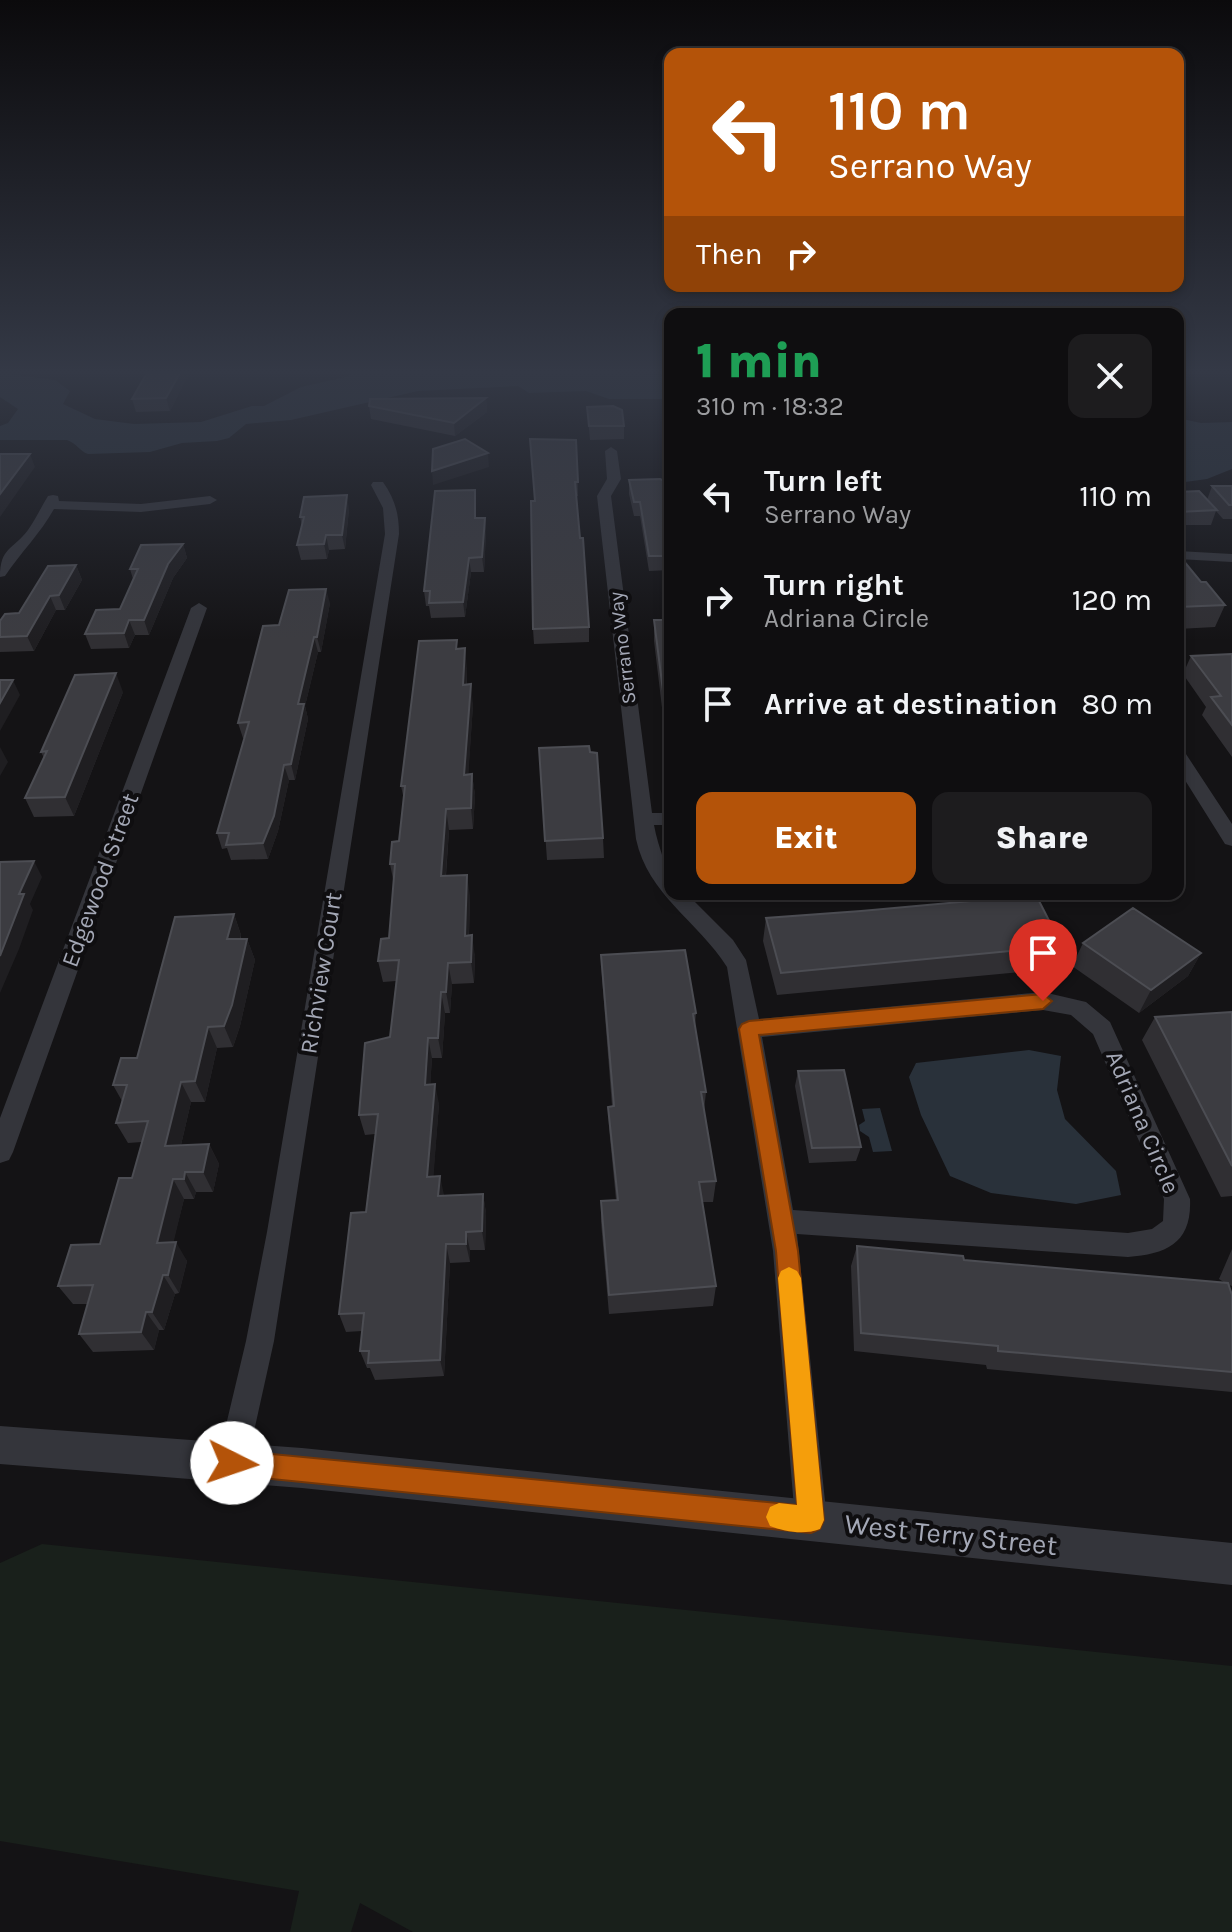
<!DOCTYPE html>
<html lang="en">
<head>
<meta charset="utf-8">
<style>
	body { margin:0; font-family:Karla,sans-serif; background:#1d1c1e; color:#f1f3f6; height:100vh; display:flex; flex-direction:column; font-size:30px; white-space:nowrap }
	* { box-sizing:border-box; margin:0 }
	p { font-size:26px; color:#9b9c9f }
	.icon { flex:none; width:44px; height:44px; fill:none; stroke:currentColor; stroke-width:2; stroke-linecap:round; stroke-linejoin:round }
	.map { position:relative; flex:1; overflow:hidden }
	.details { position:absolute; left:664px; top:308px; width:520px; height:592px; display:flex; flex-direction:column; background:#0f0e10; border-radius:16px; box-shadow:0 4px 12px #0003,0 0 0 2px #2f2e30 }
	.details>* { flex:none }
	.hud { position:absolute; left:664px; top:48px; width:520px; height:244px; border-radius:16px; box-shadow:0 4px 12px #0003,0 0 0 2px #2f2e30; background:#b45309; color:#fff; overflow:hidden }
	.pin { position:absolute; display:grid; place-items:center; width:68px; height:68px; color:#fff; margin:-82px -34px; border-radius:50% 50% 50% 0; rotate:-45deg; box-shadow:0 0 8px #0007 }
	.pin .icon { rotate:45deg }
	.me { position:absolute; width:88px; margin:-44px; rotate:94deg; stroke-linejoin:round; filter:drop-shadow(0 0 6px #0008) }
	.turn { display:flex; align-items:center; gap:28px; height:168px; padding:0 32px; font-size:36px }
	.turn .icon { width:104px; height:104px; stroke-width:2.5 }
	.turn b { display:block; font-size:56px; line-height:68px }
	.then { display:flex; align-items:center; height:76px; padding:0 32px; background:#0003; gap:16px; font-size:30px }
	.round { display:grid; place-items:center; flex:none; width:84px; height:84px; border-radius:16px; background:#1d1c1e }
	.headline { display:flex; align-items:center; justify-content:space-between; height:136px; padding:0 32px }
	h1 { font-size:48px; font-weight:800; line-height:60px; color:#1e9e55 }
	.action { display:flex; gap:16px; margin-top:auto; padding:16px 32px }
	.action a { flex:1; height:92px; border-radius:16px; background:#b45309; color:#fff; font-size:32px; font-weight:800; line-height:92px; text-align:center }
	.action a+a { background:#1d1c1e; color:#f1f3f6 }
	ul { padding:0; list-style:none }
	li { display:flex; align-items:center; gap:24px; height:104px; padding:0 32px }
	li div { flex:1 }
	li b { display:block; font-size:30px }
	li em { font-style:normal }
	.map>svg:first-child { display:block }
</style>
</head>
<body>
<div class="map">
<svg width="1232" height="1932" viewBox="0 0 1232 1932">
	<rect width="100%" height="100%" fill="#141315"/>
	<path fill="#19201b" d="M42,1544L1232,1666V1932H413L360,1903L351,1932H290L299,1891L0,1841V1563Z"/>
	<path fill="#29313a" d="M346,371H590L670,376V399H609L586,391L529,393L518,386L418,391L291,420L246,424L229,438L217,441L182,443L150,452L88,454C79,451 78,444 67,440H0V426L8,423L18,409L0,397V373L55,380L70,391L63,404L95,419L134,424L201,422L252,406H264L301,387L350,376Z
		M1178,418L1201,423L1232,422V469L1207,479L1178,483V449L1184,444L1178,438Z
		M1029,1050L1061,1056L1057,1090L1065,1119L1116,1171L1121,1195L1076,1204L991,1193L950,1176L921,1115L909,1077L916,1063Z
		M880,1108L892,1151L873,1152L869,1137L860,1131L859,1125L865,1121L862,1109Z"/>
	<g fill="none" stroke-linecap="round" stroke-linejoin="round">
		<path fill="#34353b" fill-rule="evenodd" d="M611,447L617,451L621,479L611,496L652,813H670V825H654C658,849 670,870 670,894H687L733,940L746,960L759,1019L1043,992L1086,1002L1110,1022L1190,1199C1192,1243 1167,1254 1128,1257L797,1234L827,1520L822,1531L811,1536L800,1531L795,1520L773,1251L727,967C698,921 648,895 636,839L597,496L607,479L605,451ZM1043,1010L1071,1015L1093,1034L1164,1199L1163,1221L1152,1229L1128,1233L793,1210L762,1037Z
			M373,482H383C395,499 399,514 399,534L274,1341L247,1463L243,1474L232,1478L221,1474L217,1463L246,1341L267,1232L385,534L383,508L371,485Z
			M53,495L58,496L59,501L141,504L210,496L217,500L210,504L141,512L54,509C40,534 21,552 5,576L0,577C0,547 13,550 28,530C36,519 41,507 48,496Z
			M1178,551L1232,554V562L1178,559Z
			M199,603L207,608L13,1152L9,1160L0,1163V1118L191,608Z
			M1178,749L1184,751L1232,824V846L1225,844L1178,769Z"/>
		<path fill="#34353b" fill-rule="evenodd" d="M0,1426L302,1448L1232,1543V1585L302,1488L0,1464Z"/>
	</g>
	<path fill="#302f33" d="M146,371H190L170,411L136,412L132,399L147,373Z
		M486,398L487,412L455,436L371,419L369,406Z
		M587,407L624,426V439L590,440Z
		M576,440L578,496H576L589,627V642L534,644L533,629L535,501Z
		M629,480L670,484V570L649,571L640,516H634L629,494Z
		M1212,486H1232V519H1223L1216,511L1211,525H1178V492L1207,500Z
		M476,504V518H485L486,532L484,572H471L465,617L431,618L429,606H426L424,591Z
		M349,509L345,549L329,550L327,559L301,560L297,545L302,526L300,517Z
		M183,544L187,558L173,578L149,635H135L129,648L91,649L85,634L120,609L133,579L130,569Z
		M1178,554L1201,582L1225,605L1215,627L1178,629Z
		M76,565L82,580L65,610H56L34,651L0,652V621L19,613Z
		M330,603L321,652H318L305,706L308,719L295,780H289L278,831L268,859L231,860L227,848L222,849L217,833L244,738H243L238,723L279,625Z
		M654,620H670V774L654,641Z
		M458,649L467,669V684L473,705L468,775L472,774L475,795L473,829L449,830L446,876L470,896L469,936L475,956L474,983L452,984L450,1013H445L442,1058H432L430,1085L439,1104L433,1177L444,1195L483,1194L486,1213L485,1250H470V1262L450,1263L444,1376L375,1380L370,1368H367L360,1351L362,1331L346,1332L339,1314L366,1212L375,1134L365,1135L359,1115L390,1037L396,981L383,982L378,961L389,938L394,884L390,864L399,841L404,800L401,786Z
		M1232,654V757L1202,715L1206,707L1183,674L1191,656Z
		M123,692L74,816L34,817L25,798L44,758L41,752Z
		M539,748L603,838L604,858L547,860Z
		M234,914L241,935V939H247L255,960L240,1026L233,1047L217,1048L205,1102H191L181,1145L209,1144L219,1164L213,1192H196L194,1199H184L173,1242L187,1261L179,1293L175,1294L164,1330H159L154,1350L93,1352L79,1334L88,1304H73L58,1286L100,1244L132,1178L142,1142L128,1143L116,1123L122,1101L113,1085L137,1058Z
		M766,918L1062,946L1052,969L777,995L763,941Z
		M1083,943L1201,953L1188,976L1139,1013L1072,966Z
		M601,955L696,1013L695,1026L706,1092L704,1111L716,1181L713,1202H702L716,1286L713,1306L609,1314L601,1222V1201L616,1200L609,1128L608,1107L612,1106L602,978Z
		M1232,1012V1196L1221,1197L1142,1040L1155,1017Z
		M798,1071L861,1147L856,1161L809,1163L795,1086Z
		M857,1246L964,1260L1225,1283L1219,1279L1232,1249V1286L1229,1285L1232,1295V1392L987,1369L986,1365L854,1351L851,1266Z"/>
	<path fill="#1f1e21" d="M181,371H190V372L170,411L166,398Z
		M486,398L487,412L455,436L454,423Z
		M488,453L489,467L433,485L432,471Z
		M30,454L35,467L0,517V494Z
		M347,495L349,509L345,549L342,535Z
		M485,518L486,532L484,572L482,557Z
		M326,535L329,550L327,559L324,544Z
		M183,544L187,558L173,578L149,635L144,620L168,564Z
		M469,558L471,572L465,617L463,602Z
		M76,565L82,580L65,610L59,595Z
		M326,589L330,603L321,652L317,637Z
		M50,596L56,610L34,651L27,636Z
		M129,620L135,635L129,648L124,633Z
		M314,637L318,652L305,706L308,719L295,780L291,764L298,704Z
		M465,648L467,669L466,705L463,685Z
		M116,673L123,692L74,816L65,797Z
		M13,680L20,695L0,731V703Z
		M471,684L473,705L467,796L464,775Z
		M0,747L8,762L0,776Z
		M284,765L289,780L278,831L268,859L263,843Z
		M472,774L475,795L473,829L471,808Z
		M446,809L449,830L444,897L441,876Z
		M34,861L42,877L30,904L33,910L19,949L0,993V956L19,894Z
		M467,875L470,896L468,957L465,936Z
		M234,914L241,935L235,961L227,939Z
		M472,935L475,956L474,983L471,962Z
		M247,939L255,960L240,1026L233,1047L224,1026Z
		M1201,953L1188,976L1139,1013L1151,990Z
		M448,963L452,984L450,1013L446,992Z
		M441,992L445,1013L442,1058L438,1038Z
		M208,1027L217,1048L205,1102L195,1081Z
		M428,1038L432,1058L429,1105L425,1085Z
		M181,1082L191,1102L176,1166L165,1146Z
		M435,1084L439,1104L432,1196L427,1177Z
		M209,1144L219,1164L213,1192L203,1172Z
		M185,1172L196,1192L194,1199L184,1179Z
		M440,1176L444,1195L438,1196Z
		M173,1179L184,1199L169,1261L157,1243Z
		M483,1194L486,1213L485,1250L482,1231Z
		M466,1232L470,1250V1262L466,1244Z
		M176,1242L187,1261L179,1293L168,1275Z
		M446,1244L450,1263L444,1376L440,1360Z
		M163,1275L175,1294L164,1330L152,1312Z
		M146,1312L159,1330L154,1350L141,1332Z"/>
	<path fill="#3c3c41" stroke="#4c4d53" stroke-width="2" d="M148,371H181L166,398L132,399Z
		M486,398L454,423L369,406L370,399Z
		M613,406L622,410L624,426H589L587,407Z
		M465,439L488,453L432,471L433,449Z
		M530,439L576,440L578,482H575L580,538H583L589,627L533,629L531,501H535Z
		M0,454H30L0,494Z
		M660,479L670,484V556H649L640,502H634L629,480Z
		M1212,486H1232V505H1229Z
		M475,490V518H485L482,557L469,558L463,602L429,603L430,591H424L435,491Z
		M1199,491L1217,510L1178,512V492Z
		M347,495L342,535H326L324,544L297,545L304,517H300L304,497Z
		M183,544L168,564L144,620H129L124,633L85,634L96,610L120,609L138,569H130L141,545Z
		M1178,554L1201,582H1206L1225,605L1178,607Z
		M76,565L59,595L50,596L27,636L0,637V621L5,614L19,613L48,566Z
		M326,589L317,637H314L298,704H304L291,764L284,765L274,816L263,843L226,845L229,833H217L249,722L238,723L263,626L279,625L289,590Z
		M654,620H670V746Z
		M457,640L456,649L465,648L463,685L471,684L464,775L472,774L471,808L446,809L441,876L467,875L465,936L472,935L471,962L448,963L446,992H441L438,1038H428L425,1085L435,1084L427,1177L440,1176L438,1196L483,1194L482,1231L466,1232V1244H446L440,1360L368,1363L369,1351H360L364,1313L339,1314L351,1213L366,1212L378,1114L359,1115L365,1043L390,1037L399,960L378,961L381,939L389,938L395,864H390L392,842L399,841L405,786H401L419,641Z
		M1232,654V725L1211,697L1221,696L1191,656Z
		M116,673L65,797L25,798L47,751L41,752L75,675Z
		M0,680H13L0,703Z
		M589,746L590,752L597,753L603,838L545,841L539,748Z
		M34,861L19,894H24L0,956V862Z
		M1036,895L1062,946L781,973L766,918L861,911Z
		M1133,908L1201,953L1151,990L1083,943Z
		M234,914L227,939H247L232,1005L224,1026L208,1027L195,1081L181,1082L165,1146L209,1144L203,1172H185L184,1179H173L157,1243L176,1242L168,1275H163L152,1312H146L141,1332L79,1334L93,1285L58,1286L71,1245L100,1244L119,1178H132L148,1121L116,1123L127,1085H113L121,1058H137L175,917Z
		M685,950L696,1013L693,1014L706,1092H701L716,1181L699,1182L716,1286L609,1295L601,1201L618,1200L608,1107L614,1106L601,955Z
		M1232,1012V1166L1155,1017Z
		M844,1070L861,1147L812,1148L798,1071Z
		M857,1246L963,1256L964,1260L1228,1283L1232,1295V1372L998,1351V1346L861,1333Z"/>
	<linearGradient id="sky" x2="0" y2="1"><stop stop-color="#0b0a0c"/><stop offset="0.58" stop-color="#343946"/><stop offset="1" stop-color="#343946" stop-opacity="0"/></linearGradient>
	<rect width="1232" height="641" fill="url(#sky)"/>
	<path fill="#b45309" stroke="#753606" stroke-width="2" d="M1043,994L1052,1001L1043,1009L759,1035L798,1251L824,1520L820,1529L811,1533L232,1475L223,1472L219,1463L223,1454L232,1450L797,1505L776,1251L739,1029L742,1024L749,1021Z"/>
	<path fill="#f59e0b" d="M789,1267L797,1271L801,1278L824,1520L820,1529C805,1535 785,1532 770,1526L766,1517L770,1507L779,1503L797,1505L778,1278L781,1271Z"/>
	<g text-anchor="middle" stroke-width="8" stroke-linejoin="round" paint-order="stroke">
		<g font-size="20" fill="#a4a8b6" stroke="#0f0e10">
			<text transform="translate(622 648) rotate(-97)" y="7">Serrano Way</text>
		</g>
		<g font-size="24" fill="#a4a8b6" stroke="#0f0e10">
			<text transform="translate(100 880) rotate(-70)" y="8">Edgewood Street</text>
			<text transform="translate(321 973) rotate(-81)" y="8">Richview Court</text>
			<text transform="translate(1143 1122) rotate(67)" y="8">Adriana Circle</text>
		</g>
		<g font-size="28" fill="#a4a8b6" stroke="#0f0e10">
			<text transform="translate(951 1534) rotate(6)" y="10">West Terry Street</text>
		</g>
	</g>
</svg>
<div class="pin" style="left:1043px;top:1001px;background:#d93025"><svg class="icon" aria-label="arrive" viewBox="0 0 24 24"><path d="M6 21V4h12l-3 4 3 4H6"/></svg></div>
<svg class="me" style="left:232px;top:1463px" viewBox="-20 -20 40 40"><circle r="19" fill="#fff"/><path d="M0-13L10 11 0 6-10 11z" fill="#b45309"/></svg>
<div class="hud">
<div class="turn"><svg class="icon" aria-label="left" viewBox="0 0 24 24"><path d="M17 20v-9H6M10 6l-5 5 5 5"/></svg><div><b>110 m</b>Serrano Way</div></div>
<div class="then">Then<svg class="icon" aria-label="right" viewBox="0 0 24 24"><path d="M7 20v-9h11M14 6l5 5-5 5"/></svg></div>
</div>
<section class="details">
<div class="headline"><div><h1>1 min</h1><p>310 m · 18:32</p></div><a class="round"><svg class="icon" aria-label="close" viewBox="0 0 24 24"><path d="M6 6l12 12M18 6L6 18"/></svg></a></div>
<ul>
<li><svg class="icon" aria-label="left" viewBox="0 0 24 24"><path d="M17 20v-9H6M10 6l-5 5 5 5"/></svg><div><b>Turn left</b><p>Serrano Way</p></div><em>110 m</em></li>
<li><svg class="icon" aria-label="right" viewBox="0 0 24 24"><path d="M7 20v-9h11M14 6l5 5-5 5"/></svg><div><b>Turn right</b><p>Adriana Circle</p></div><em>120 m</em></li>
<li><svg class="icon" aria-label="arrive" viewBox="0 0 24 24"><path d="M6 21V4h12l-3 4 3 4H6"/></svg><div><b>Arrive at destination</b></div><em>80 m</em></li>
</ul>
<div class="action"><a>Exit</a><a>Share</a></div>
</section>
</div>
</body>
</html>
